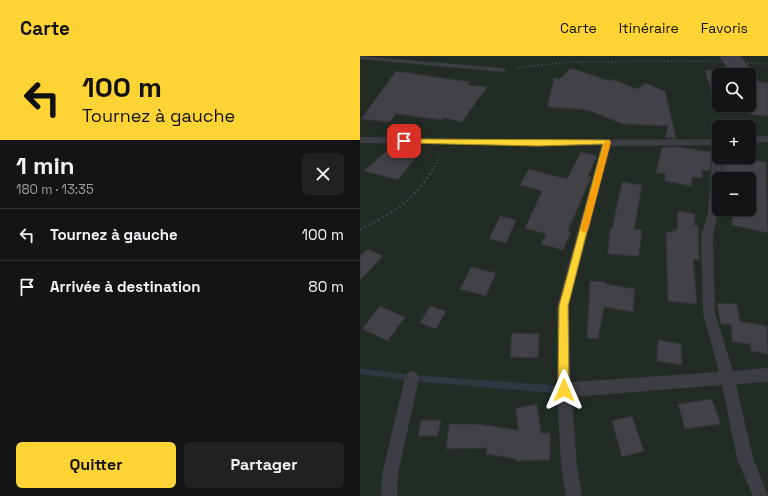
<!DOCTYPE html>
<html lang="fr">
<head>
<meta charset="utf-8">
<style>
	body { margin:0; font-family:"Space Grotesk",sans-serif; background:#212123; color:#f1f3f6; height:100vh; display:flex; flex-direction:column; font-size:15px; white-space:nowrap }
	* { box-sizing:border-box; margin:0 }
	p { font-size:13px; color:#9d9ea1 }
	.icon { flex:none; width:22px; height:22px; fill:none; stroke:currentColor; stroke-width:2; stroke-linecap:round; stroke-linejoin:round }
	.map { position:relative; flex:1; overflow:hidden }
	.sheet { display:flex; flex-direction:column; background:#141416; width:360px }
	.sheet>* { flex:none }
	.top-card { background:#fdd433; color:#111; overflow:hidden }
	.buttons { position:absolute; left:352px; top:12px; display:grid; gap:8px }
	.buttons a { display:grid; place-items:center; width:44px; height:44px; border-radius:6px; background:#141416; box-shadow:0 1px 3px #0004,0 0 0 1px #333335; font-size:20px }
	.pin { position:absolute; display:grid; place-items:center; width:34px; height:34px; color:#fff; margin:-17px; border-radius:8px; box-shadow:0 2px 6px #0006 }
	.me { position:absolute; width:44px; margin:-22px; rotate:0deg; stroke-linejoin:round; filter:drop-shadow(0 0 3px #0008) }
	.turn { display:flex; align-items:center; gap:14px; height:84px; padding:0 16px; font-size:18px }
	.turn .icon { width:52px; height:52px; stroke-width:2.5 }
	.turn b { display:block; font-size:28px; line-height:34px }
	.round { display:grid; place-items:center; flex:none; width:42px; height:42px; border-radius:6px; background:#212123 }
	.overview { display:flex; align-items:center; justify-content:space-between; height:68px; padding:0 16px }
	h1 { font-size:24px; font-weight:700; line-height:30px }
	.action { display:flex; gap:8px; margin-top:auto; padding:8px 16px }
	.action a { flex:1; height:46px; border-radius:6px; background:#fdd433; color:#111; font-size:16px; font-weight:700; line-height:46px; text-align:center }
	.action a+a { background:#212123; color:#f1f3f6 }
	ul { padding:0; list-style:none }
	li { display:flex; align-items:center; gap:12px; height:52px; padding:0 16px; border-top:1px solid #333335 }
	li div { flex:1 }
	li b { display:block; font-size:15px }
	li em { font-style:normal }
	header { display:flex; align-items:center; gap:24px; box-sizing:border-box; height:56px; padding:0 20px; background:#fdd433; color:#111 }
	header strong { font-size:19px }
	nav { display:flex; gap:22px; margin-inline-start:auto; font-size:14px }
	main { display:flex; flex:1; min-height:0 }
	.map>svg:first-child { display:block }
</style>
</head>
<body>
<header>
<strong>Carte</strong>
<nav><a>Carte</a><a>Itinéraire</a><a>Favoris</a></nav>
</header>
<main>
<section class="sheet">
<div class="top-card">
<div class="turn"><svg class="icon" aria-label="left" viewBox="0 0 24 24"><path d="M17 20v-9H6M10 6l-5 5 5 5"/></svg><div><b>100 m</b>Tournez à gauche</div></div>
</div>
<div class="overview"><div><h1>1 min</h1><p>180 m · 13:35</p></div><a class="round"><svg class="icon" aria-label="close" viewBox="0 0 24 24"><path d="M6 6l12 12M18 6L6 18"/></svg></a></div>
<ul>
<li><svg class="icon" aria-label="left" viewBox="0 0 24 24"><path d="M17 20v-9H6M10 6l-5 5 5 5"/></svg><div><b>Tournez à gauche</b></div><em>100 m</em></li>
<li><svg class="icon" aria-label="arrive" viewBox="0 0 24 24"><path d="M6 21V4h12l-3 4 3 4H6"/></svg><div><b>Arrivée à destination</b></div><em>80 m</em></li>
</ul>
<div class="action"><a>Quitter</a><a>Partager</a></div>
</section>
<div class="map">
<svg width="408" height="440" viewBox="0 0 408 440">
	<rect width="100%" height="100%" fill="#1b1b1d"/>
	<path fill="#222c24" fill-rule="evenodd" d="M0,0H408V440H0ZM359,19H389V49H359ZM359,71H389V101H359ZM359,123H389V153H359Z"/>
	<g fill="none" stroke-linecap="round" stroke-linejoin="round">
		<path fill="#2f3743" fill-rule="evenodd" d="M0,312L52,319L204,330L207,331L208,334L207,337L204,338L52,325L0,318Z"/>
	</g>
	<path fill="#414147" stroke="#353439" d="M359,0H381L399,26L408,27V60L395,59L359,49H389V19H359V49L355,48L345,14H369Z
		M211,12L249,25L252,23L277,33L285,27L305,35L316,82H305L308,70L263,68L227,54L187,51L194,22L200,23Z
		M36,15L110,26L108,29L127,31L102,66L84,62L82,64L35,58L30,66L1,63Z
		M32,90L61,95L38,124L4,115Z
		M302,91H318L351,96L350,115L342,114V122L332,121L331,130L305,125V117H296Z
		M221,96L237,100L228,120L231,121L208,175L211,176L203,194L181,188L186,178L165,172L182,135L160,129L169,113L207,123Z
		M363,101H376L406,106L408,177L372,169L373,153H391L390,120L362,116Z
		M262,126L282,129L274,173L282,174L279,200L248,198L250,173H252Z
		M318,155L335,158L334,169H338L339,204L333,203L337,248L308,245L306,176H313V173L317,174Z
		M140,160L156,164L146,187L129,183Z
		M8,193L23,200L0,224V200Z
		M111,211L136,217L126,240L100,233Z
		M230,225L246,226V228L275,233L273,256L244,251L238,283L227,282Z
		M357,247L377,248L380,265L407,270L408,298L391,295L390,288L372,286L371,269L361,268Z
		M20,250L45,261L28,285L2,273Z
		M70,250L86,255L76,273L60,267Z
		M152,277L179,278L178,302L150,301Z
		M298,284L321,288L322,309L297,305Z
		M352,343L361,368L325,373L318,348Z
		M177,348L181,377H190V404L156,405V403L126,398L127,392L86,393L89,368H118L158,374L156,352Z
		M272,360L284,395L262,401L252,365Z
		M61,364L81,365L78,380H58Z"/>
	<g fill="none" stroke-linecap="round" stroke-linejoin="round">
		<path stroke="#41424a" stroke-width="2" stroke-dasharray="1.5 2" stroke-linecap="butt" d="M157,12L209,6L340,5L408,8
			M74,111L81,99"/>
		<path stroke="#41424a" stroke-width="2.5" stroke-dasharray="2 3" stroke-linecap="butt" d="M0,174C35,155 53,146 75,110"/>
		<path fill="#3d3d44" fill-rule="evenodd" d="M0,0L143,12L147,14L143,16L0,3Z
			M408,80V86L389,87V81Z
			M0,81L178,84L359,83V101H362L360,123H359L358,157L353,180L355,257L373,315L408,312V326L376,328L393,402L408,440H393L377,403L362,329L212,341L217,410L222,440H206L201,410L197,334V250L241,90L0,87ZM353,89L348,157L341,180L343,257L359,316L211,326L209,250L251,90Z
			M52,315L57,317L59,322L38,418L37,440H21L22,418L45,322L47,317Z"/>
	</g>
	<path fill="#fdd433" stroke="#a48a21" d="M42,83L250,84L208,250L209,334L207,338L204,339L200,338L198,334L199,250L243,88L178,90L44,87H42Z"/>
	<path fill="#f59e0b" d="M245,84L251,86L228,174L224,177L220,174Z"/>
</svg>
<div class="buttons">
<a><svg class="icon" aria-label="search" viewBox="0 0 24 24"><circle cx="10" cy="10" r="6"/><path d="M15 15l6 6"/></svg></a>
<a>+</a>
<a>−</a>
</div>
<div class="pin" style="left:44px;top:85px;background:#d93025"><svg class="icon" aria-label="arrive" viewBox="0 0 24 24"><path d="M6 21V4h12l-3 4 3 4H6"/></svg></div>
<svg class="me" style="left:204px;top:334px" viewBox="-20 -20 40 40"><path d="M0-17L14 15 0 8-14 15z" fill="#fdd433" stroke="#fff" stroke-width="4"/></svg>
</div>
</main>
</body>
</html>
